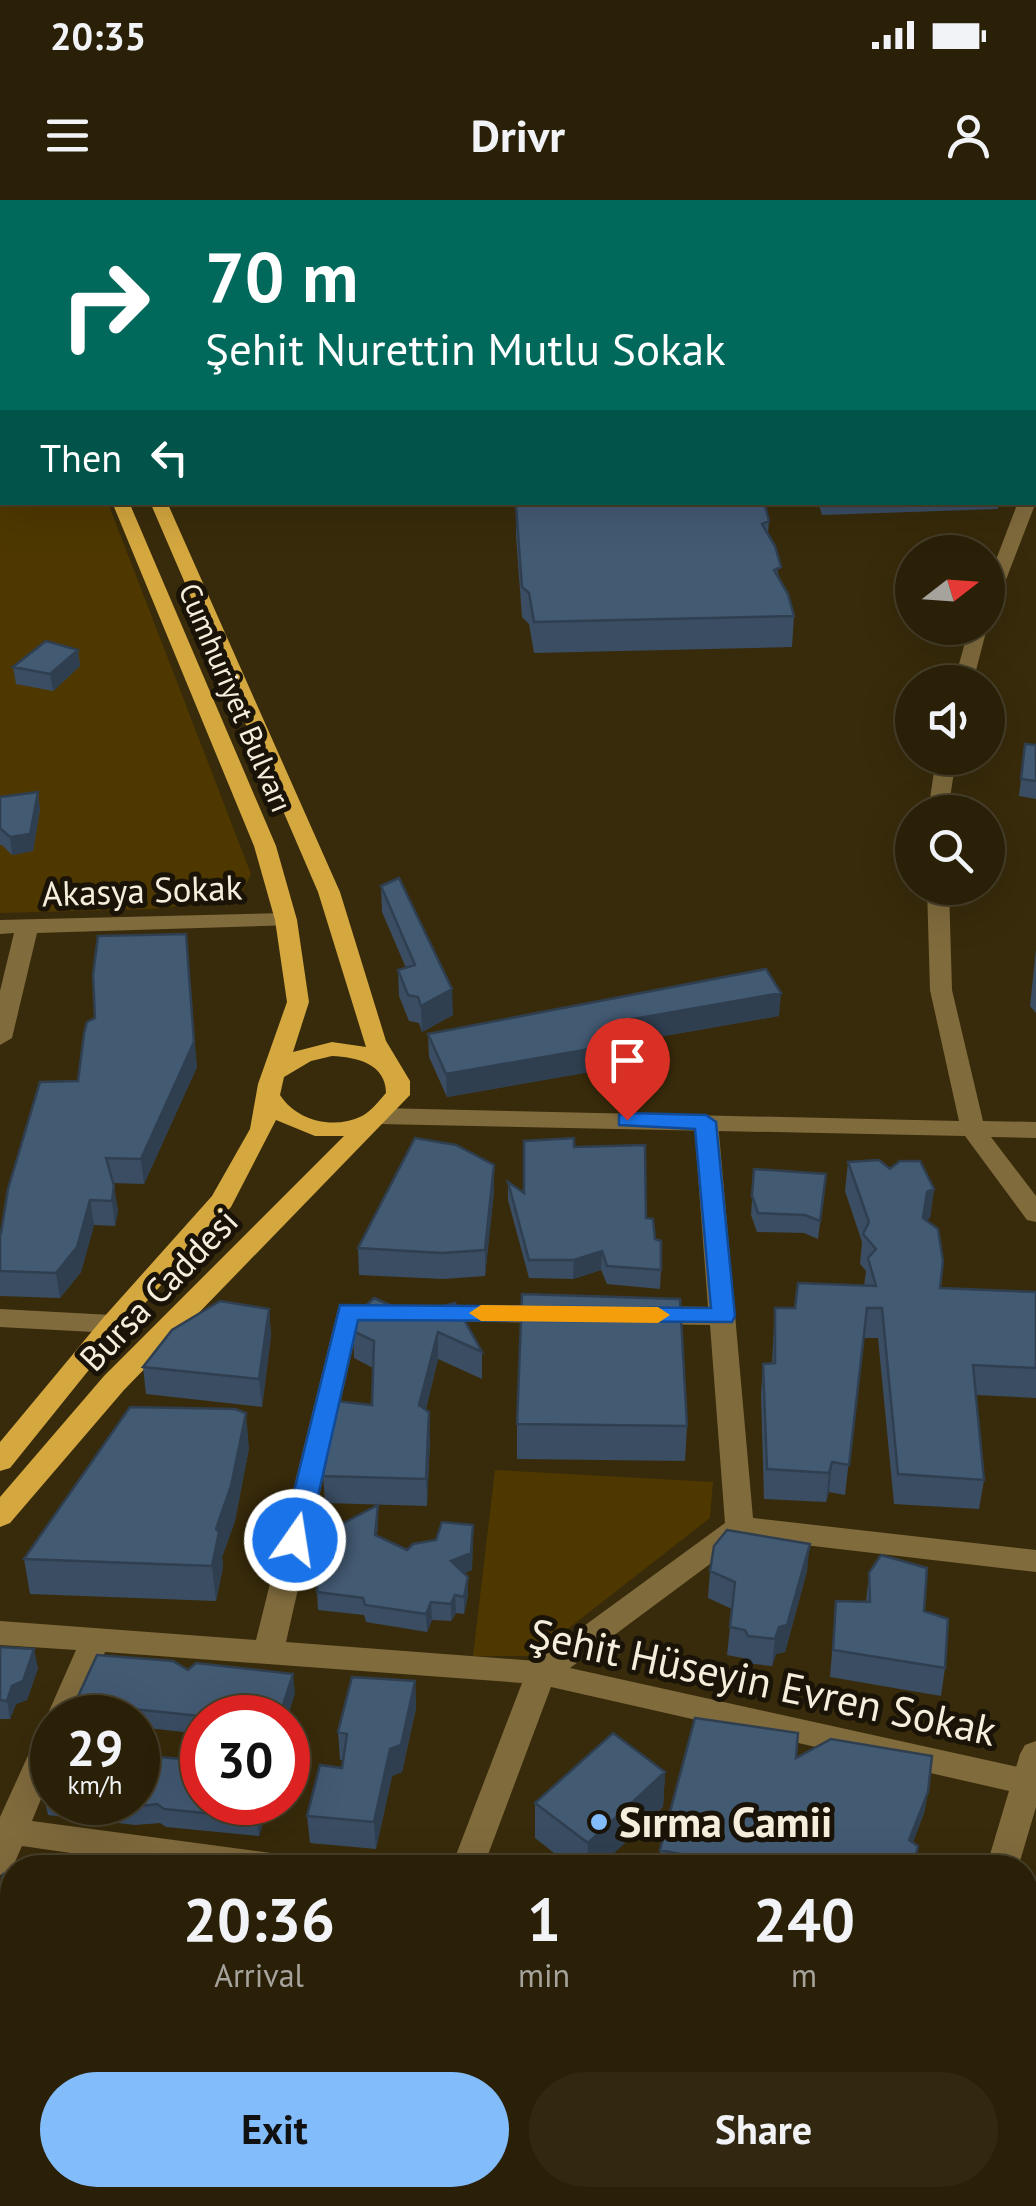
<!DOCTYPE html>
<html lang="en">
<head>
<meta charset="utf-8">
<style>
	body { margin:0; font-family:"PT Sans",sans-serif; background:#322812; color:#f1f3f6; height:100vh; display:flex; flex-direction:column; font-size:38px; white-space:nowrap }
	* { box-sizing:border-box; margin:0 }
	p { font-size:32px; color:#a5a39c }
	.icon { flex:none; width:55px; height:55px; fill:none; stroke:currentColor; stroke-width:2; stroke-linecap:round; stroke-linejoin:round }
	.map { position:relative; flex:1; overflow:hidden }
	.panel { position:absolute; left:0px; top:1655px; width:1038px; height:352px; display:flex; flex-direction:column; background:#2a2008; border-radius:40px 40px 0 0; box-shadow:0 10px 40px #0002,0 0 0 2px #463e29 }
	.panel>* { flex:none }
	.top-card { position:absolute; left:0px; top:0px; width:1038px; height:305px; box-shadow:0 10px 40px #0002,0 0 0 2px #463e29; background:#00695c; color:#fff; overflow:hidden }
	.needle { width:65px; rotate:73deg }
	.tools { position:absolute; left:895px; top:335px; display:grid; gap:20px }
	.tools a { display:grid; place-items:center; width:110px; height:110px; border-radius:50%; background:#2a2008; box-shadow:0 10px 40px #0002,0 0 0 2px #463e29; font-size:50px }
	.speed { position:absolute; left:30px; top:1495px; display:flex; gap:20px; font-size:50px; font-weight:700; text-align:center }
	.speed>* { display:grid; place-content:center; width:130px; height:130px; border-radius:50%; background:#2a2008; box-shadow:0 10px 40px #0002,0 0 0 2px #463e29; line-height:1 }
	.speed small { font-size:25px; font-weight:400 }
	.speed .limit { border:15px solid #d22; background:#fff; color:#111 }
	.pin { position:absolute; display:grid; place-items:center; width:85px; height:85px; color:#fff; margin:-102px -42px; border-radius:50% 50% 50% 0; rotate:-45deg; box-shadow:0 0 10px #0007 }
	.pin .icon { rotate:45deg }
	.me { position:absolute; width:110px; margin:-55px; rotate:13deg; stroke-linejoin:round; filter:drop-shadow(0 0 8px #0008) }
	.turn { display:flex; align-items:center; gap:35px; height:210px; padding:0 40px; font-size:45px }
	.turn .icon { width:130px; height:130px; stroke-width:2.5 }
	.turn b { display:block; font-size:70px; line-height:85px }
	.then { display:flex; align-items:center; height:95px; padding:0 40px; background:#0003; gap:20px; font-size:38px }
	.eta { display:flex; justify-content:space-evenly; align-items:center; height:170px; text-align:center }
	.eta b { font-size:60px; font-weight:700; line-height:70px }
	.action { display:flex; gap:20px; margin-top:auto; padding:20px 40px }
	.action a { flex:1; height:115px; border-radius:60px; background:#82bcfa; color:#111; font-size:40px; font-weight:700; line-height:115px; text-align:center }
	.action a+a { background:#322812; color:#f1f3f6 }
	.status { display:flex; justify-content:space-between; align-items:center; height:70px; padding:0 50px; background:#2a2008; direction:ltr }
	.status svg { height:28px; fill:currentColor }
	header { display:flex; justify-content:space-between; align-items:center; height:130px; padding:0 40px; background:#2a2008; font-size:45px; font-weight:700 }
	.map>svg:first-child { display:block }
</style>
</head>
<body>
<div class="status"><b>20:35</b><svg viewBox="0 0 49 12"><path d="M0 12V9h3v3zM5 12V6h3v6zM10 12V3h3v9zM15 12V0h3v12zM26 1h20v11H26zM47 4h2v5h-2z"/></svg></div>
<header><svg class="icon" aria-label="menu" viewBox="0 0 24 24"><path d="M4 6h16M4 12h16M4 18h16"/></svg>Drivr<svg class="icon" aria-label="person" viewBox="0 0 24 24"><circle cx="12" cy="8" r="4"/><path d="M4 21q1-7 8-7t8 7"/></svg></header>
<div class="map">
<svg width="1036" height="2006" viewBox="0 0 1036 2006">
	<rect width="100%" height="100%" fill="#382b0b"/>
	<path fill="#4e3800" d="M0,266L2,302L108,303L251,674L239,699L152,709L0,713Z
		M495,1270L713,1282L710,1318L533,1456H473Z"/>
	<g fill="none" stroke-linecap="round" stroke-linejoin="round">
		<path fill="#806b3d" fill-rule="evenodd" d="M0,139H2V149H0Z
			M286,713L294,715L297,720L294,725L37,733L12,838L0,845V791L14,733L0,734V720Z
			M706,914L718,922L753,1318L1036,1350V1372L745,1338L570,1468L1036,1571V1597L551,1487L483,1668H451L522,1483L105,1452L77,1518H52V1572L32,1621L279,1654L290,1658L295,1668H176L22,1646L11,1671L0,1675V1617L41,1527L49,1525L46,1518L76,1450L0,1445V1421L256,1440L339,1105H553L566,1114L553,1123L359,1120L286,1442L536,1461L725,1323L710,1125L648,1124L635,1115L648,1106L708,1107L694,922Z
			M0,1109L112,1115L125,1124L112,1133L0,1127Z
			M331,1995H367L363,2006H327Z"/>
		<path fill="#806b3d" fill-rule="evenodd" d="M1035,156H1036V166H1035Z
			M1036,273V286H1035V273Z
			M1035,301L1036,302L997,403L988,408V381L1018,302Z
			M969,428H987L973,482H954Z
			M936,558H956L948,612H928Z
			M927,688H949L952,790L983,921L1036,922V938L991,937L1036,996V1022L1027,1020L965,936L379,924L367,916L379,908L959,921L930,790Z
			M1036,1541V1607L1018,1668H986L1020,1554L1025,1545Z
			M891,1995H927L924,2006H888Z"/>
		<path fill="#d4a73f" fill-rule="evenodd" d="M18,0H32V2H18Z
			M49,0H63V2H49Z
			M112,302H129L276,646L297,720L309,802L293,852L332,842L366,847L318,692L150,302H167L340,692L386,841L410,881V895L124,1190L10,1323L0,1327V1297L104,1176L344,936H315L276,920L231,1007L121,1130L10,1268L0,1271V1242L103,1118L212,996L250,929L258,884L287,802L275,720L254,646ZM332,856C357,857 386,864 386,893C379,901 371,911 362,916C333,930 297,921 280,895L284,877L311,861Z"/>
	</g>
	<path fill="#3a4d63" d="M142,0H202L201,2H143Z
		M818,302H998V309L822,315Z
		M516,306L769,321L768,334L780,380L794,416L792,447L534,453L529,424L522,417L516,336Z
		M78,450L80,466L53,491L16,484L13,467Z
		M1025,544L1036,545V599L1019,596Z
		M0,597L40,609L33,651L12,655L2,645H0Z
		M381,686L453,815L422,832L419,823L409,821L399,796L398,770L406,768L382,712Z
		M1036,749V813L1030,806Z
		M779,816L624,843V866L447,897L429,857L428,834Z
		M197,867L144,984L113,983L118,1011L115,1026L94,1025L81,1072L60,1098L0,1096V1033L78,881Z
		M574,947L646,1018L661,1070L660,1089L607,1084L601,1070L573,1079L529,1078L508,1000V982L524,993Z
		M848,962L890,969L934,989L930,1018L926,1020L940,1088L1036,1092V1198L976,1195L984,1280L979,1309L894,1304L878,1138H863L845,1295L829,1292L826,1302L764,1299L761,1194L763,1164L772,1163L775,1108H795L864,1086L866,1071L860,1064L862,1042L845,991Z
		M754,969L826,974L818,1039L804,1033L757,1032L751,1015Z
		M494,991L485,1076L443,1079L359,1075L358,1048Z
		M374,1098L482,1152V1179L438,1159L426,1209L430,1239L427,1306L325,1303L323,1276L372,1205L373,1168L354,1158L353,1131Z
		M269,1109L271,1136L262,1207L146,1194L143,1167Z
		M517,1224L687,1226L685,1261L517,1259Z
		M249,1248L235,1321L222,1357L223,1367L216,1401L30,1394L24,1359Z
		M378,1323L377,1336L407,1350L473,1325L472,1370L464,1373L468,1395L464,1414L456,1413L451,1421L432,1420L427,1432L366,1422L364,1415L318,1410L317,1392L334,1345Z
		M710,1371H807L785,1452L776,1454L772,1466L745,1463L743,1458L727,1455L732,1409L708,1398Z
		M869,1373L924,1411L945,1468L941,1496L830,1477L836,1401L866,1402Z
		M0,1447L38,1468L27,1500L16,1504L10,1519H0Z
		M188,1470L295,1493L287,1518H202V1534L138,1527V1518H77L75,1503Z
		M415,1481L416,1508L402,1572L392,1576L376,1649L310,1643L307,1616L342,1568L343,1560H340L338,1532Z
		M796,1558L928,1592L924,1613L913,1642L915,1668H659L660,1650Z
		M665,1572L663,1607L598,1668H573L535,1638V1603Z
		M52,1575V1602H269L259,1636L166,1627L160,1623L135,1625L48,1615L44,1597Z
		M477,1995H513L510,2004Z
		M707,1995H819L816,2006H731L707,1999Z"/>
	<path fill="#2f3f50" d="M2,200V227L0,230V204Z
		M78,450L80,466L53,491L50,474Z
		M38,592L40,609L33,651L12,655L10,637Z
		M186,734L197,867L144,984L141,959Z
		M452,789L453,815L422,832L421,806Z
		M781,793L779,816L624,843V866L447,897L446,874L616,822Z
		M494,965V991L485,1076V1050Z
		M114,986L118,1011L115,1026L112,1001Z
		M934,989L930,1018L923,1022L927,992Z
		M90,1000L94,1025L81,1072L60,1098L56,1073Z
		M602,1051L601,1070L573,1079L574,1060Z
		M269,1109L271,1136L262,1207L259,1179Z
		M438,1132V1159L420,1232L419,1205Z
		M429,1212L430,1239L427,1306L426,1279Z
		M246,1213L249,1248L235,1321L222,1357L223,1367L216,1401L212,1366L216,1329Z
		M832,1262L829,1292L826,1302L829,1273Z
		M378,1305V1323L375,1353V1335Z
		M473,1325L472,1370L452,1379L451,1361Z
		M810,1344L807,1371L785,1452L776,1454L772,1466L775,1439Z
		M468,1377V1395L464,1414V1397Z
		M455,1395L456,1413L451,1421V1404Z
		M431,1402L432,1420L427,1432L426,1414Z
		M34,1449L38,1468L27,1500L16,1504L10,1519L7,1501L12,1486Z
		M293,1474L295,1493L287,1518H279Z
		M415,1481L416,1508L402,1572L392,1576L376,1649L374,1622L390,1549Z
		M665,1572L663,1607L598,1668H587L588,1643Z
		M928,1592L924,1613L906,1661L909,1640Z
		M262,1602H269L259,1636L257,1618Z
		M18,1995H27L25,2006H16Z
		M200,1995H210L207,2006H197Z"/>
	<path fill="#435a73" stroke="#2f3f50" stroke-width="2.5" d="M0,158H2V200L0,204Z
		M644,302H764L769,321L762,324L775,346L781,367L774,370L788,394L794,416L534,422L529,393L522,387L516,306Z
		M46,441L78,450L50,474L13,467Z
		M1025,544L1036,545V581L1021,579Z
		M38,592L30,634L10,637L0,628V597Z
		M399,678L452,789L421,806L418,797L408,795L398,770L415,765L381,686Z
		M186,734L194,842L141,959L106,958L114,986L112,1001L90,1000L77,1047L56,1073L0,1071V1033H1L8,989L40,882L78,881L84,834L87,822L95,818L93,775L98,736Z
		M766,769L781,793L616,822L624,843L446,874L428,834Z
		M415,938L456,945L494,965L485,1050L442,1053L358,1048Z
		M574,938V947L645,945L646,1018L653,1019L655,1039L661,1041V1070L607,1066L602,1051L574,1060H529L508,982L524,993V941Z
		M879,960L890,969L900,961H920L934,989L927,992L923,1018L938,1029L943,1061L940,1088L1036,1092V1168L973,1165L984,1280L898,1274L882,1108H867L849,1265L832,1262L829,1273L767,1269L763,1164L775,1163V1108H795L798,1083L876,1086L868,1058L876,1049L863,1034L869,1022L848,962Z
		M754,969L826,974L820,1021L805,1015L758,1013L752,996Z
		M522,1094L680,1099L687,1226L517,1224Z
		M374,1098L410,1114L455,1103L482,1152L438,1132L419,1205L429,1212L426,1279L323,1276L336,1201L372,1205L374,1141L353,1131L357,1114Z
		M220,1101L269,1109L259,1179L143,1167L172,1130Z
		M130,1207L235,1209L246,1213L231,1286L216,1329L219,1332L212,1366L24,1359Z
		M378,1305L375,1335L407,1350L413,1344L436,1340L442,1322L473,1325L471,1353L451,1361L468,1377L464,1397L455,1395L451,1404L431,1402L426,1414L365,1405L363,1398L317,1392L319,1347L334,1345L340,1325Z
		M727,1330L810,1344L787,1425L779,1427L775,1439L748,1436L745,1430L730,1427L735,1382L710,1371L714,1346Z
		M881,1355L927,1368L924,1411L948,1419L945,1468L833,1450L836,1401L870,1402L869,1373Z
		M0,1447L34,1449L23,1481L12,1486L7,1501L0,1500Z
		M97,1455L173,1461L188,1470L196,1463L293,1474L279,1518H219L75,1503Z
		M352,1477L415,1481L401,1545L390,1549L374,1622L307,1616L320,1565L342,1568L347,1534L338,1532Z
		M695,1518L798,1533L796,1558L831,1539L932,1556L928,1592L909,1640L918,1646L913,1668H752L660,1650Z
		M613,1533L665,1572L588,1643L535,1603Z
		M138,1555L202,1561V1602H262L257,1618L164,1609L157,1604L132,1607L94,1602H138Z
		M52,1575V1598L44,1597Z
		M3,1674H12V1995H18L16,2006H0V1688Z
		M1036,1750V2006H973L976,1995H1025V1800Z
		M120,1995H200L197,2006H117Z
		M755,1995H817L813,2006H791Z"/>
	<path fill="#1a73e8" stroke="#114b97" stroke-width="2.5" d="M627,913L706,915L716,922L735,1116L732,1122L358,1120L308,1340L304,1347H286L282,1340L340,1105L711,1108L695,929L619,925V915Z"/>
	<path fill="#f59e0b" d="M481,1105L658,1107L670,1115L658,1123L481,1121L469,1113Z"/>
	<circle fill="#82bcfa" stroke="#1a1408" stroke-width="4" cx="599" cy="1622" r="10"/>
	<g text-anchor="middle" stroke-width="10" stroke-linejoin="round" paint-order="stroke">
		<g font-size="30" fill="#f6eedc" stroke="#1a1408">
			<text transform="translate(235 498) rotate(67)" y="10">Cumhuriyet Bulvarı</text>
		</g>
		<g font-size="35" fill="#f6eedc" stroke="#1a1408">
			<text transform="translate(142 691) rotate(-2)" y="12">Akasya Sokak</text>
			<text transform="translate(159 1090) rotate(-46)" y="12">Bursa Caddesi</text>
		</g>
		<g font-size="42" fill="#f6eedc" stroke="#1a1408">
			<text transform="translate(763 1482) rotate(12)" y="15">Şehit Hüseyin Evren Sokak</text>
		</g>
		<g font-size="42" font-weight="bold" fill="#f6eedc" stroke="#1a1408" text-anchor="start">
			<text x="619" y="1637">Sırma Camii</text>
		</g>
	</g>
</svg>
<div class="tools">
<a><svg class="needle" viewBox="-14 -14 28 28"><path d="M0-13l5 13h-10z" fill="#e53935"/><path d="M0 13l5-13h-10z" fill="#a5a39c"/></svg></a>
<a><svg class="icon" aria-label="sound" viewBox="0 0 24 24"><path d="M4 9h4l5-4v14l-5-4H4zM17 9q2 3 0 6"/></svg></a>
<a><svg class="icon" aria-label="search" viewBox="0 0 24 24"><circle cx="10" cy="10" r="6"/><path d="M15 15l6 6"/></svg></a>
</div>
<div class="speed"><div>29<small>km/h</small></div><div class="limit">30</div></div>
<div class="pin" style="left:627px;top:920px;background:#d93025"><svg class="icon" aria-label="arrive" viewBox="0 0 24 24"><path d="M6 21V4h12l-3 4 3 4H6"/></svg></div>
<svg class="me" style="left:295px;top:1340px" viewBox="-20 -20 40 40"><circle r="17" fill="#1a73e8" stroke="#fff" stroke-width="3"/><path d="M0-11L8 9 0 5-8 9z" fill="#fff"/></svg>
<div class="top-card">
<div class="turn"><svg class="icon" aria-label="right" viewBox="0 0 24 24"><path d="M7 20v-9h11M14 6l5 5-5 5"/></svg><div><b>70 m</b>Şehit Nurettin Mutlu Sokak</div></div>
<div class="then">Then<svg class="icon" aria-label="left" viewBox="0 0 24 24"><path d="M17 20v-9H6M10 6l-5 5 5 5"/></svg></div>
</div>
<section class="panel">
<div class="eta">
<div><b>20:36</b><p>Arrival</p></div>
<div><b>1</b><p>min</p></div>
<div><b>240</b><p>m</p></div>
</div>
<div class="action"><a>Exit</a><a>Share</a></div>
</section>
</div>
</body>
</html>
